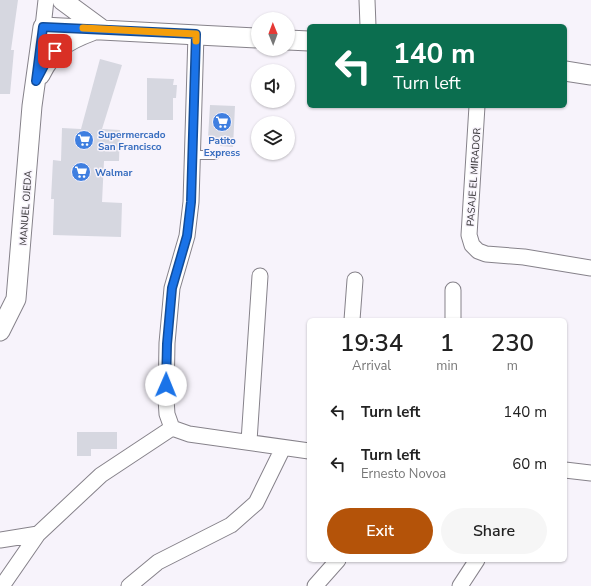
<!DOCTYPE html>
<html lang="en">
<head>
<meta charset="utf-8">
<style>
	body { margin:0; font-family:"Nunito Sans",sans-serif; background:#f6f6f6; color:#222; height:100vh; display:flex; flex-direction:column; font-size:15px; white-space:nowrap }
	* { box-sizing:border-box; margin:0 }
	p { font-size:13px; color:#767676 }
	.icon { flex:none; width:22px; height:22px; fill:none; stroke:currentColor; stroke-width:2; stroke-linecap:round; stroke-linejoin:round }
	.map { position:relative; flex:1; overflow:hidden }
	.details { position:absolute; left:307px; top:318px; width:260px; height:244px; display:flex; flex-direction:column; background:#fff; border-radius:6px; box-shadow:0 1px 3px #0004 }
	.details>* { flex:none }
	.guide { position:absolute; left:307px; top:24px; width:260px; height:84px; border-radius:6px; box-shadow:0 1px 3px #0004; background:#0b6e4f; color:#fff; overflow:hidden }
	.needle { width:26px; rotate:359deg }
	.fabs { position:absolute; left:251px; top:12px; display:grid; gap:8px }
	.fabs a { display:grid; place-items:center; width:44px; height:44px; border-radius:50%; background:#fff; box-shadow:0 1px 3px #0004; font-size:20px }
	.pin { position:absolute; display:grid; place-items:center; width:34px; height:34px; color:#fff; margin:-17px; border-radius:8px; box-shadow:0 2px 6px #0006 }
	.me { position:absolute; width:44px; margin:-22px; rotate:1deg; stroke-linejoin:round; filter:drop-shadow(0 0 3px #0008) }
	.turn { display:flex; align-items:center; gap:14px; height:84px; padding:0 20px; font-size:18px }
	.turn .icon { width:52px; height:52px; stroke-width:2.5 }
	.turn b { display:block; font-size:28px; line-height:34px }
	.eta { display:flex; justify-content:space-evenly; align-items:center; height:68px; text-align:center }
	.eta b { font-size:24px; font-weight:600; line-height:28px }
	.action { display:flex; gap:8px; margin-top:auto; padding:8px 20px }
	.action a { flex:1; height:46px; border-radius:24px; background:#b45309; color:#fff; font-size:16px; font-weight:600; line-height:46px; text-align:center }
	.action a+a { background:#f6f6f6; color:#222 }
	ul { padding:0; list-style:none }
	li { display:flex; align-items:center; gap:12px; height:52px; padding:0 20px }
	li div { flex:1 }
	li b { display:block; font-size:15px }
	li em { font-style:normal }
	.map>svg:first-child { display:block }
</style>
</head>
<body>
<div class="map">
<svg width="591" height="586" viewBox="0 0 591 586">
	<rect width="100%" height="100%" fill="#f7f3fb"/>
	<path fill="#d6d7e0" d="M0,0H18L11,50H14L10,94H0Z
		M100,59L122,65L102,129L120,130L119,161H104L102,202L122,203L121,237L53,235L54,199H51L53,160L61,161L62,128L81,129Z
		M147,78L174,79L173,85H177L176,98H173V120H147Z
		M210,105L235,106L233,147L220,146L221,139L208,138Z
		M77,432H117V449H91V456H77Z"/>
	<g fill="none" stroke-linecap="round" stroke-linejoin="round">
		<defs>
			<path id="service" d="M192,155H215"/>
			<path id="minor" d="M367,0L368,26
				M43,27L46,0
				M477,106L469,235L472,245L478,251L486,254L524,257L591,268
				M352,320L355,280
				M453,320V290
				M172,428L167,414L166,399L167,343L172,288L187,236L191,202L196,34
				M172,428L189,434L309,451
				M249,441L260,276
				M565,470L591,473
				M0,540L38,534
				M2,586L38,534L101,475L172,428
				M129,586L158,562L231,525L256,503L283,448
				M315,586L338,560
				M460,586L477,560"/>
			<path id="tertiary" d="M62,0L100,28
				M288,40L309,41
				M565,71L591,75
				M40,75C53,49 65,41 92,31
				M0,331L16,299L32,106L43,27L258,38"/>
		</defs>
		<use href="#service" stroke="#86828a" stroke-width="10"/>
		<use href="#minor" stroke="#86828a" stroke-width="17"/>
		<use href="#tertiary" stroke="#86828a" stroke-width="21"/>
		<use href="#service" stroke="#fff" stroke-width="8"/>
		<use href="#minor" stroke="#fff" stroke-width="15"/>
		<use href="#tertiary" stroke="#fff" stroke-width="19"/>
	</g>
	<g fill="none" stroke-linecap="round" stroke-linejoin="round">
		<defs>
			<path id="route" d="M55,51L46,62L36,81L43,27L196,34L191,202L187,236L172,288L167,344L166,385"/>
		</defs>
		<use href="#route" stroke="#114b97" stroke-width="10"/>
		<use href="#route" stroke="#1a73e8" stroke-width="7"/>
		<path stroke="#f59e0b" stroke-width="7" d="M83,28L196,34V41"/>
	</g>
	<defs>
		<symbol id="supermarket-disc" viewBox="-11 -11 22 22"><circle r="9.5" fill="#3f7fe0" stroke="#f7f3fb"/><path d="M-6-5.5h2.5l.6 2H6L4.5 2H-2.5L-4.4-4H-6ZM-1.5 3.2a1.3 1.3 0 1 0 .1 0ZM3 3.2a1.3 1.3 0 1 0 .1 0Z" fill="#fff"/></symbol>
	</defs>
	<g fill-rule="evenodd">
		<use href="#supermarket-disc" x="211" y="111" width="22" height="22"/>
		<use href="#supermarket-disc" x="73" y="129" width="22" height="22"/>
		<use href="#supermarket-disc" x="70" y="161" width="22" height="22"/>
	</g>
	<g text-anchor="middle" stroke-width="3" stroke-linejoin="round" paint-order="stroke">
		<g font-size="10" font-weight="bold" fill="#366cbe" stroke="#f7f3fb" text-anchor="start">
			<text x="98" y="138">Supermercado<tspan x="98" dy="12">San Francisco</tspan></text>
			<text x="222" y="144" text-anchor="middle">Patito<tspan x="222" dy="12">Express</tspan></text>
			<text x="95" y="176">Walmar</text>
		</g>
		<g font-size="10" fill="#312f32" stroke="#f7f3fb">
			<text transform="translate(473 177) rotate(-86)" y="4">PASAJE EL MIRADOR</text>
			<text transform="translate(25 208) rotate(-86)" y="4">MANUEL OJEDA</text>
		</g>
	</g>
</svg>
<div class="fabs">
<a><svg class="needle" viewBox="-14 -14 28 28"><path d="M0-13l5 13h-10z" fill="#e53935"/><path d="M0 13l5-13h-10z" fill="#767676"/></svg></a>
<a><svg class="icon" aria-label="sound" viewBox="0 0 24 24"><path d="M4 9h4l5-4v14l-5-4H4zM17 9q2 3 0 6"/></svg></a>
<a><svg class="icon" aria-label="layers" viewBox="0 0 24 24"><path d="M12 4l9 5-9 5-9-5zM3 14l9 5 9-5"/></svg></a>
</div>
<div class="pin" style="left:55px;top:51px;background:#d93025"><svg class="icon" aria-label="arrive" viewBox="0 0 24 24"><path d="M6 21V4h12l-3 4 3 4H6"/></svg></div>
<svg class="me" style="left:166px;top:385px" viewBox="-20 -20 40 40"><circle r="19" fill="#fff"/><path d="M0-13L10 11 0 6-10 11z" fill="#1a73e8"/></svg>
<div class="guide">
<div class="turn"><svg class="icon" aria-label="left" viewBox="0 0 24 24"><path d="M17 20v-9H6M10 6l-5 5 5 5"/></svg><div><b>140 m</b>Turn left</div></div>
</div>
<section class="details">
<div class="eta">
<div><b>19:34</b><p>Arrival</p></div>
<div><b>1</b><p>min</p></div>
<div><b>230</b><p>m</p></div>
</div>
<ul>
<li><svg class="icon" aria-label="left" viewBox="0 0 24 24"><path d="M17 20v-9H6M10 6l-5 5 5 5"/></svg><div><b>Turn left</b></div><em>140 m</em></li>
<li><svg class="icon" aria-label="left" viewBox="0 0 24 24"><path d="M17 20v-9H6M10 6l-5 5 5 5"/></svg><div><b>Turn left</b><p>Ernesto Novoa</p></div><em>60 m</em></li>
</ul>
<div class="action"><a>Exit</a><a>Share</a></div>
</section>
</div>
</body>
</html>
